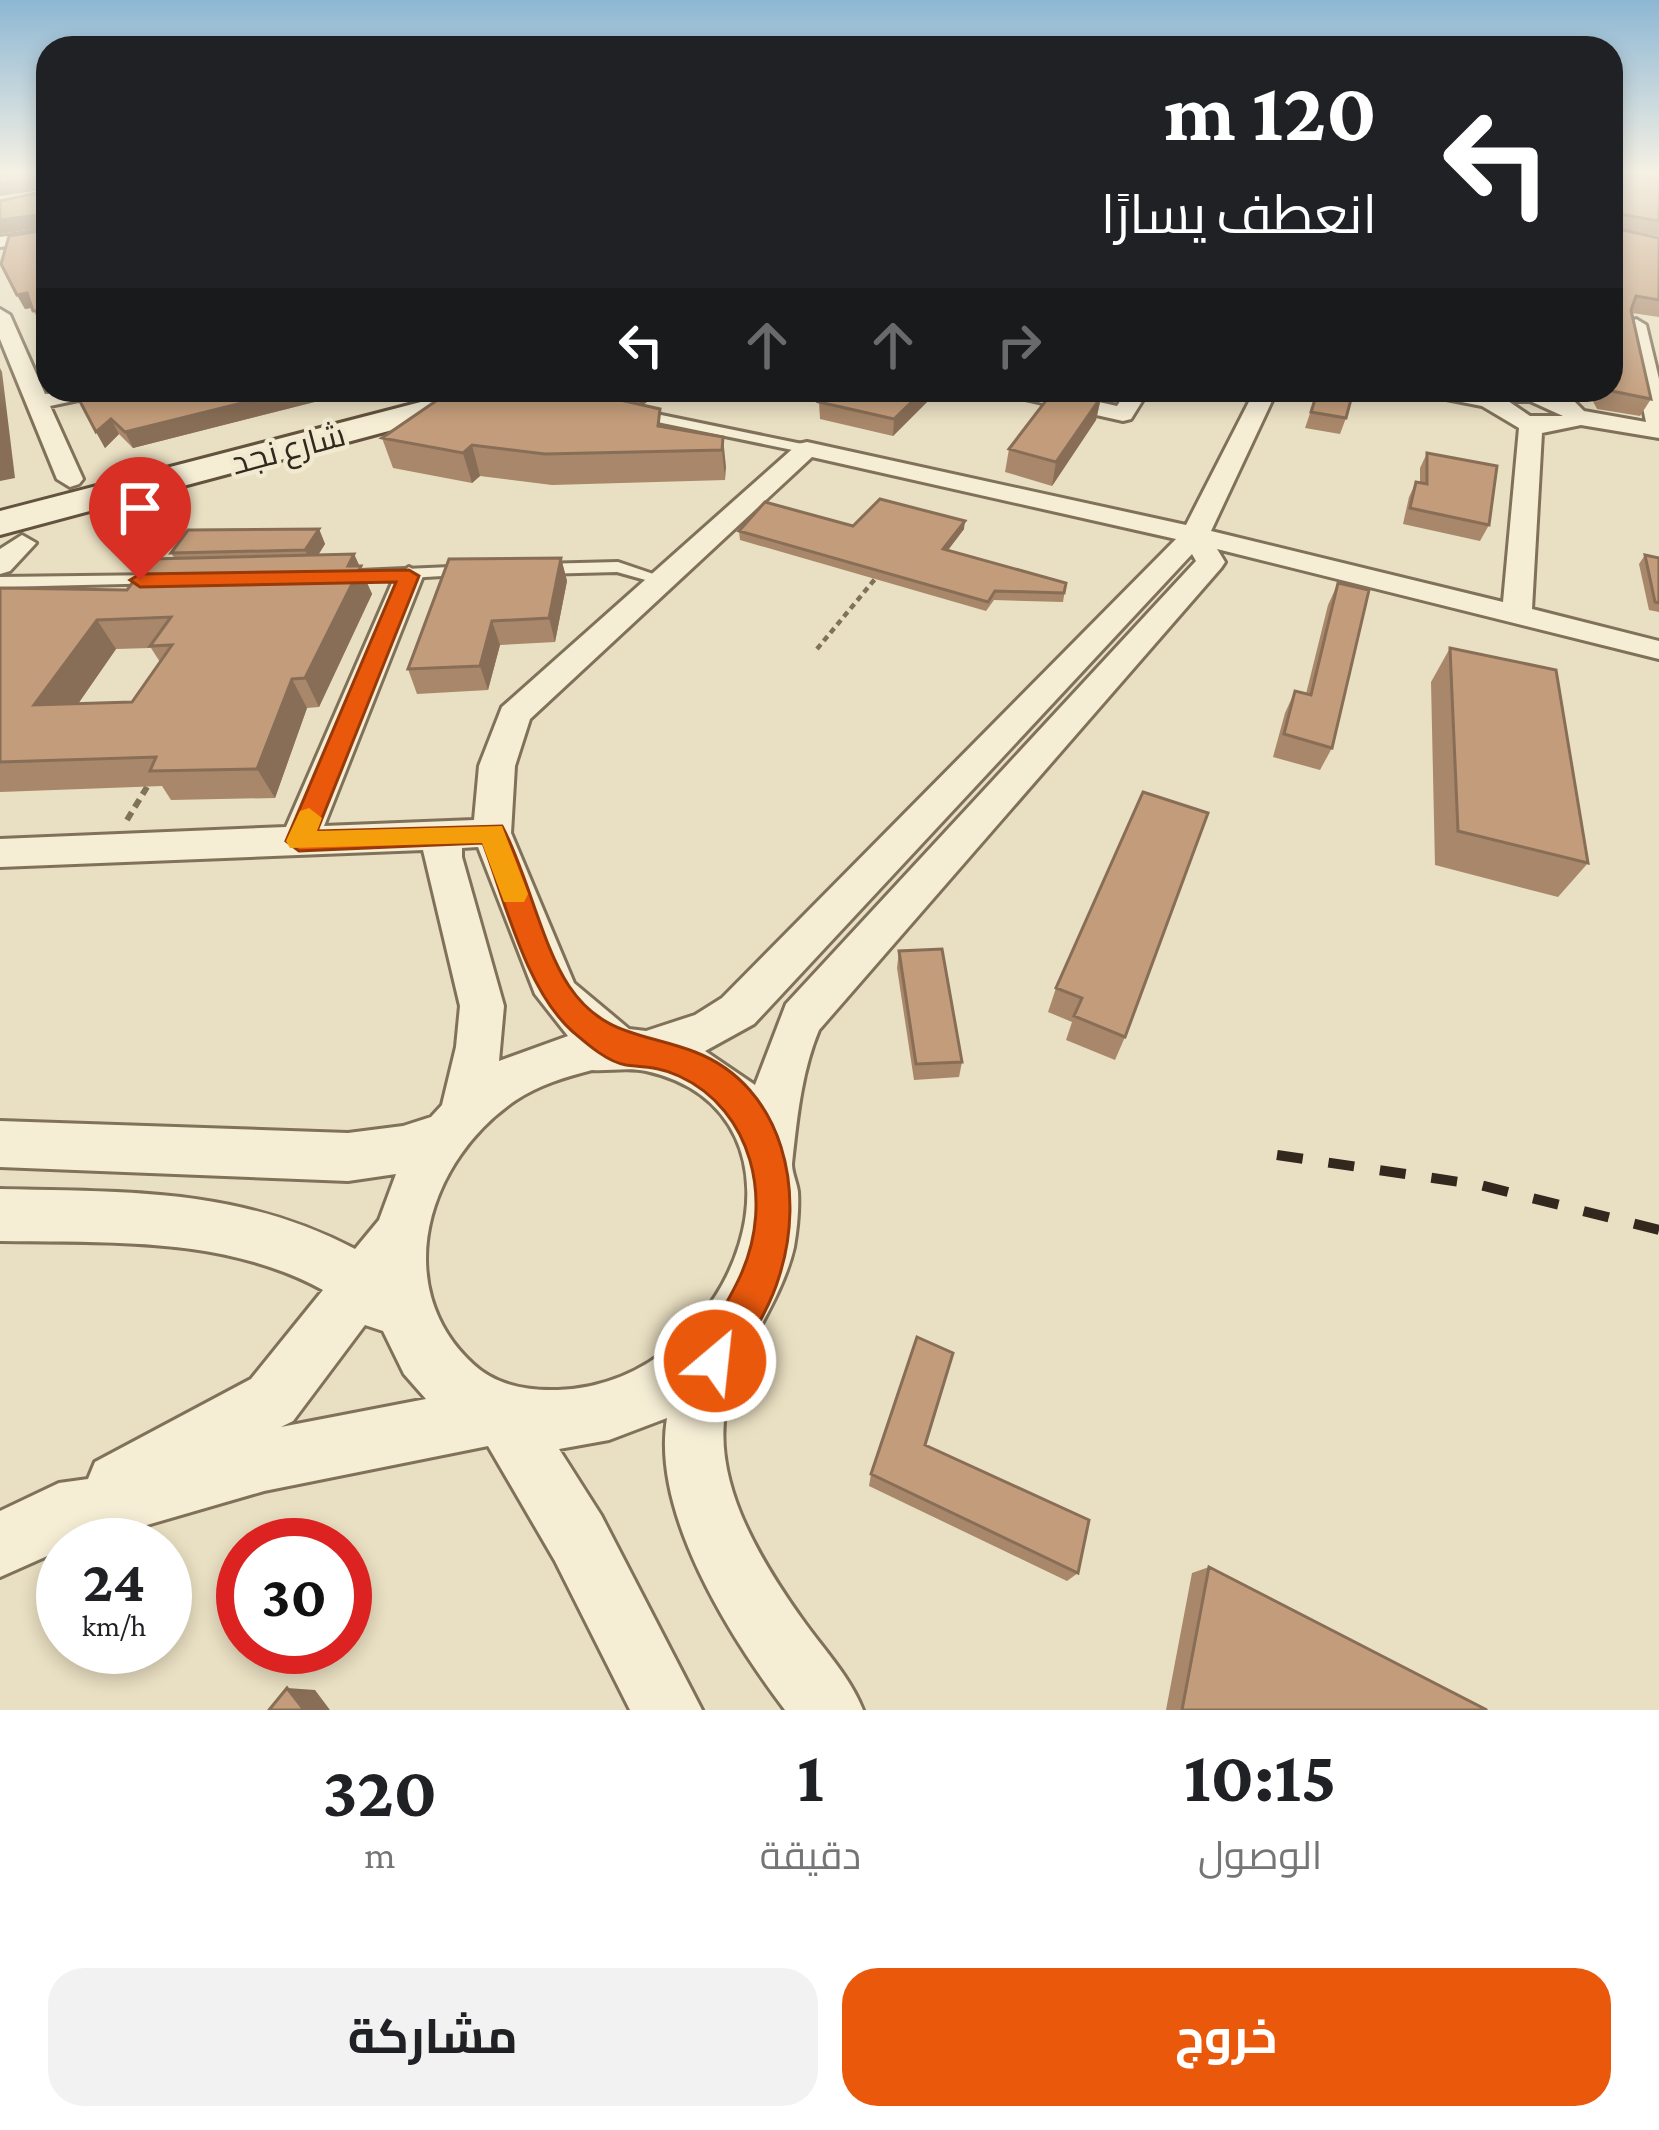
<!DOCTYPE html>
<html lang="ar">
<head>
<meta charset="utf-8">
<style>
	body { margin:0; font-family:"Crimson Pro",Cairo,serif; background:#f2f2f2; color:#202124; direction:rtl; height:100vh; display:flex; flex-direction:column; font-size:45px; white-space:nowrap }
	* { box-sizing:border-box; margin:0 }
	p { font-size:39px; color:#757577 }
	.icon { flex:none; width:66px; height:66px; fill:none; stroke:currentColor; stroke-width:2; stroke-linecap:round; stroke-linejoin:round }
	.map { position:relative; height:1710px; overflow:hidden; direction:ltr }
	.drawer { display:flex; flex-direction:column; background:#fff; flex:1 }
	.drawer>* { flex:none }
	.top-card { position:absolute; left:36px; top:36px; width:1587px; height:366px; border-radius:36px; box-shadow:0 6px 18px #0003; direction:rtl; background:#202124; color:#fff; overflow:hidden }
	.speed { position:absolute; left:36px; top:1518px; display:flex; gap:24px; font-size:60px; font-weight:700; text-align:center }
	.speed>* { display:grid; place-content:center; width:156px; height:156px; border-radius:50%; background:#fff; box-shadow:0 6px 18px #0003; line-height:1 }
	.speed small { font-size:30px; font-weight:400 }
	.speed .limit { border:18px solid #d22; background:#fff; color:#111 }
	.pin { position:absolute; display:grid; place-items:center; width:102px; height:102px; color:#fff; margin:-123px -51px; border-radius:50% 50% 50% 0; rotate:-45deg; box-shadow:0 0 12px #0007 }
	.pin .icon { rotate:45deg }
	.me { position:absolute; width:132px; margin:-66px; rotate:28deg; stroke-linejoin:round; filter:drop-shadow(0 0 9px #0008) }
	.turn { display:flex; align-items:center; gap:42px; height:252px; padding:0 48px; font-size:54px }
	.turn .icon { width:156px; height:156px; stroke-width:2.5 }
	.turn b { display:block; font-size:84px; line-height:102px }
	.lanes { display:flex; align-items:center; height:114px; padding:0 48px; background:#0003; justify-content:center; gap:60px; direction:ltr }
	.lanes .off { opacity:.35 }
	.eta { display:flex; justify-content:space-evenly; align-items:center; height:204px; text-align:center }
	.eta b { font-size:72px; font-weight:700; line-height:84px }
	.action { display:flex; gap:24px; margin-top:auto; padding:24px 48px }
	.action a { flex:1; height:138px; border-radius:36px; background:#ea580c; color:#fff; font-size:48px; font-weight:700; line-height:138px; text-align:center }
	.action a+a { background:#f2f2f2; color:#202124 }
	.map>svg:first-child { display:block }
</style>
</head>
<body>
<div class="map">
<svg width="1659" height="1710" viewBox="0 0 1659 1710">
	<rect width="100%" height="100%" fill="#e9dfc2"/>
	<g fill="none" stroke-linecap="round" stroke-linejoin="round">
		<defs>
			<path id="lane" d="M637,410L807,445L814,449L807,453L633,417L631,414Z
				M618,562L668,579L660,584L617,572L540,574L532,569L540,564Z
				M473,566L481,571L478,574L337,582L329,577L337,572Z
				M161,575L169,580L167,583L0,587V577Z"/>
			<path id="street" d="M48,230V240L0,247V237Z
				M0,309L10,315L45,394L105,390L102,395L50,406L83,479L79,484L70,487L57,479L0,339Z
				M1636,319L1646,325L1659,379V438L1581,425L1542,433L1532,609L1659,641V659L1217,549L1225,562L1221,568L819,1030C801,1073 797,1120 792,1164C792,1173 797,1183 798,1192C799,1208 797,1230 794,1247C782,1299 748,1340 731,1389C703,1469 758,1557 802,1619C823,1649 849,1675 863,1710H785C730,1637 651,1513 667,1418L609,1440L559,1449L601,1515L702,1710H630L555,1561L488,1446L264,1491L78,1545H63V1549L0,1577V1511L59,1483L88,1479L95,1462L251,1379L323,1290C224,1236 110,1243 0,1241V1189C128,1192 239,1188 355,1249L379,1220L396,1174L348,1181L0,1167V1121L348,1133L403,1126L431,1117L442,1105L456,1047L460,1006L423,850L0,867V839L286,827L395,576L409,567L423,576L324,826L474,820L479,766L502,707L798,444L807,442L1186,525L1255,390H1277L1211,531L1503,602L1519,428L1482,406L1426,395L1423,390L1491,394L1542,390L1572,399L1584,411L1646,422L1626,325ZM1508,401H1530L1563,416H1530ZM812,457L1176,539L722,998L695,1015L646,1031L629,1029L574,983L511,833L515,766L530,719ZM1192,554L1196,561L786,1004L755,1085L705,1051L754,1024ZM478,847L535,994L568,1036L499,1061L504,1006L462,857V848ZM592,1070C610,1071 629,1067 646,1071C830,1112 741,1384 558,1390C527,1391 495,1385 473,1364C388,1286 428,1159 516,1100C539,1085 565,1077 592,1070ZM365,1325L383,1331L404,1374L426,1399L281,1427L293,1421Z
				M1004,390H1045L1117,406L1127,390H1149L1131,419L1123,421L1007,395Z
				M22,535L36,543L10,571L0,574V549Z"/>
			<path id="secondary" d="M467,390H521L516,397L0,535V511Z"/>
		</defs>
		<use href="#lane" stroke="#80715b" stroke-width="6"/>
		<use href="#street" stroke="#80715b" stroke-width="6"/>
		<use href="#secondary" stroke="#62523e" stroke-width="6"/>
		<path stroke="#80715b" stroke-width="4.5" stroke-dasharray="6 4.5" stroke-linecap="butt" d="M817,649L875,579"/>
		<path stroke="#80715b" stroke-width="6" stroke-dasharray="9 6" stroke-linecap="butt" d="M127,820L147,787"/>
		<use href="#lane" fill="#f5edd4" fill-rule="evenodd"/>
		<use href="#street" fill="#f5edd4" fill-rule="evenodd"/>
		<use href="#secondary" fill="#f5edd4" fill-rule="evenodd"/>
		<path stroke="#32281e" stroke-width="10" stroke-dasharray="26 26" stroke-linecap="butt" d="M1277,1155L1480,1185L1659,1230"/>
	</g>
	<path fill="#a8876a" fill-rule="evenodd" d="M48,171L44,325H41L32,308L25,309L17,295L45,230L46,191V189L0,196Z
		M1611,171L1659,178V236L1627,231L1659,238V317L1632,313L1651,399L1640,416L1597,409L1587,390H1611Z
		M74,390H362L133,448L119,434L105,448Z
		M521,390H660V393L642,405L662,427L723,437L725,480L552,485L480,476L472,483L393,468L382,438Z
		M834,390H939L893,436L820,419L819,402Z
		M1054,390H1121L1115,401L1101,398L1096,420L1052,486L1005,472L1009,449Z
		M1318,390L1346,418L1340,434L1305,428Z
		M1427,453L1489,525L1480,541L1403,524L1409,497L1416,482L1420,483V468Z
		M853,526L964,529L948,550L1066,583L1063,602L994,600L986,611L740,540L739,531Z
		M319,529L325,544L318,555L354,554L372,594L319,707L307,708L275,798L171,800L162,786L0,792V588L127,590L175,559L171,553ZM151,648L160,662L132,702L78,704L116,649Z
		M1645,555L1659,558V612L1649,610L1639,564Z
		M561,558L567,581L555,642L500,645L488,690L417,694L408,669Z
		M1338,583L1332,748L1320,770L1273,757L1285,713L1295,691L1306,694L1328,605Z
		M1450,648L1588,863L1558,897L1435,865L1431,682Z
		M1143,792L1125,1037L1115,1060L1066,1040L1072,1022L1048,1012L1056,988Z
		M899,951L962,1062L959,1077L914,1080L897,968Z
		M925,1445L1078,1573L1067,1581L869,1486L871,1474Z
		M1209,1567L1487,1710H1166L1192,1573Z"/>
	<path fill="#886e56" d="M41,177L47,189L0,196V184Z
		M45,214L48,227L0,234V220Z
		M27,293L35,307L25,309L17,295Z
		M0,368L2,372L15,478L0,481Z
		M295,390H362L133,448L125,432Z
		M640,390H660V393L640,407L638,392Z
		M924,390H939L893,436L894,419Z
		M1101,397L1096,420L1052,486L1056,462Z
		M111,419L119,434L105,448L96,432Z
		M723,437L726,467L725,480L722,450Z
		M472,445L480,476L472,483L463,453Z
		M965,521L964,529L942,558L943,549Z
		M319,529L325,544L312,565L305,550Z
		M354,554L372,594L319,707L305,678Z
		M561,558L567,581L555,642L549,618Z
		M97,620L116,649L57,734L34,705Z
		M492,621L500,645L488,690L480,666Z
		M292,679L307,708L275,798L257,769Z
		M287,1688L315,1690L330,1710H304Z"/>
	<path fill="#c39d7b" stroke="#886e56" stroke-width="3" fill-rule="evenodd" d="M0,171H48V354L40,330L44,326L43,310L33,311L27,293L17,295L1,264L9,236L45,230V214L0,220V201L46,191L41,177L0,184Z
		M1611,171L1659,178V221L1619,214L1614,228L1659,238V300L1636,296L1631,310L1651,399L1607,390H1611Z
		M74,390H295L125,432L111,419L96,432Z
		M452,390H612L616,391L607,397L660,409L658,426L723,437L722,450L545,454L472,445L463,453L382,438Z
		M834,390H924L894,419L819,402Z
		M1054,390L1101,397L1056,462L1009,449Z
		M1318,390L1353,392L1346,418L1311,412Z
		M0,428L3,459L0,460Z
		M1427,453L1497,466L1489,525L1410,508L1416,482L1427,484Z
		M880,499L965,521L943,549L1066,583L1064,593L995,591L988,602L739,531L765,502L853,526Z
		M319,529L305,550L171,553L188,530Z
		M354,554L348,566H361L305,678L292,679L257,769L150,771L156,757L0,762V588L127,590L150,559ZM171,617L150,646L172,645L132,702L34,705L97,620Z
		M1645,555L1659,558V603L1655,602Z
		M561,558L549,618L492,621L480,666L408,669L449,559Z
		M1338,583L1369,590L1332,748L1284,734L1295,691L1311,695Z
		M1450,648L1556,670L1588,863L1458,831Z
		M1143,792L1208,813L1125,1037L1074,1016L1082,998L1056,988Z
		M942,949L962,1062L916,1064L899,951Z
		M917,1337L953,1353L925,1445L1089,1520L1078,1573L871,1474Z
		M1209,1567L1487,1710H1182Z
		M287,1688L304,1710H269Z"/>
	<linearGradient id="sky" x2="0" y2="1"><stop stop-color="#8db7d4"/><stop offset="0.42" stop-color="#f5f1e4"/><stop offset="1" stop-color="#f5f1e4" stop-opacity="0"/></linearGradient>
	<rect width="1659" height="410" fill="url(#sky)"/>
	<path fill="#ea580c" stroke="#983908" stroke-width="3" d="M409,570L419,576L317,831L502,826C527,872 542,946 569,986C603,1037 646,1033 695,1052C785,1087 806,1194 779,1277C769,1311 746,1344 729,1375L715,1381L701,1375L695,1361C708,1330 729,1303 742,1272C773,1201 753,1110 679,1076C661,1067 644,1067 626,1065C607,1062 586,1043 572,1031C526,990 505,901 483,843L299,851L286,841L396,582L140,587L130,580L140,574Z"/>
	<path fill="#f59e0b" d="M309,808L322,818L317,831L502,826L528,894L524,902H504L482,843L290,848L286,841L300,811Z"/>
	<g text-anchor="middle" stroke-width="9" stroke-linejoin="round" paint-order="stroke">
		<g font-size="33" fill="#32281e" stroke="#f1e9d0">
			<text transform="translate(288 448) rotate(-15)" y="12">شارع نجد</text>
		</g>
	</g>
</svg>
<div class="speed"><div>24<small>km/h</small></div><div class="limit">30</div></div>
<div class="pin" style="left:140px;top:580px;background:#d93025"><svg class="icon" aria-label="arrive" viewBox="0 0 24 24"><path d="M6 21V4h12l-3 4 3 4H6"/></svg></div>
<svg class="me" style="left:715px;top:1361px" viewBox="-20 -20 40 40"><circle r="17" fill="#ea580c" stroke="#fff" stroke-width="3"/><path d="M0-11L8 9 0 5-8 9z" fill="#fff"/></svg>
<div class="top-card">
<div class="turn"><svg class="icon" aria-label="left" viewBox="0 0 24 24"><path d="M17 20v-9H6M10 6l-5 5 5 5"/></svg><div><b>120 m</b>انعطف يسارًا</div></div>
<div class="lanes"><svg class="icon" aria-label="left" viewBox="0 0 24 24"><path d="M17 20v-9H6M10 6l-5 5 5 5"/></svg><svg class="icon off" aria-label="ahead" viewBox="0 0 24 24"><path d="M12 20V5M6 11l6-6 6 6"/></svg><svg class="icon off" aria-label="ahead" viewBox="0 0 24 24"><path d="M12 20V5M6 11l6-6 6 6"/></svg><svg class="icon off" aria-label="right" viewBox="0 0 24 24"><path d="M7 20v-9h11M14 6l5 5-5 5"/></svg></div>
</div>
</div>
<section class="drawer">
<div class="eta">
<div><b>10:15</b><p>الوصول</p></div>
<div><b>1</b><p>دقيقة</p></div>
<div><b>320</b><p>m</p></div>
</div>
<div class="action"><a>خروج</a><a>مشاركة</a></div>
</section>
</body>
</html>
